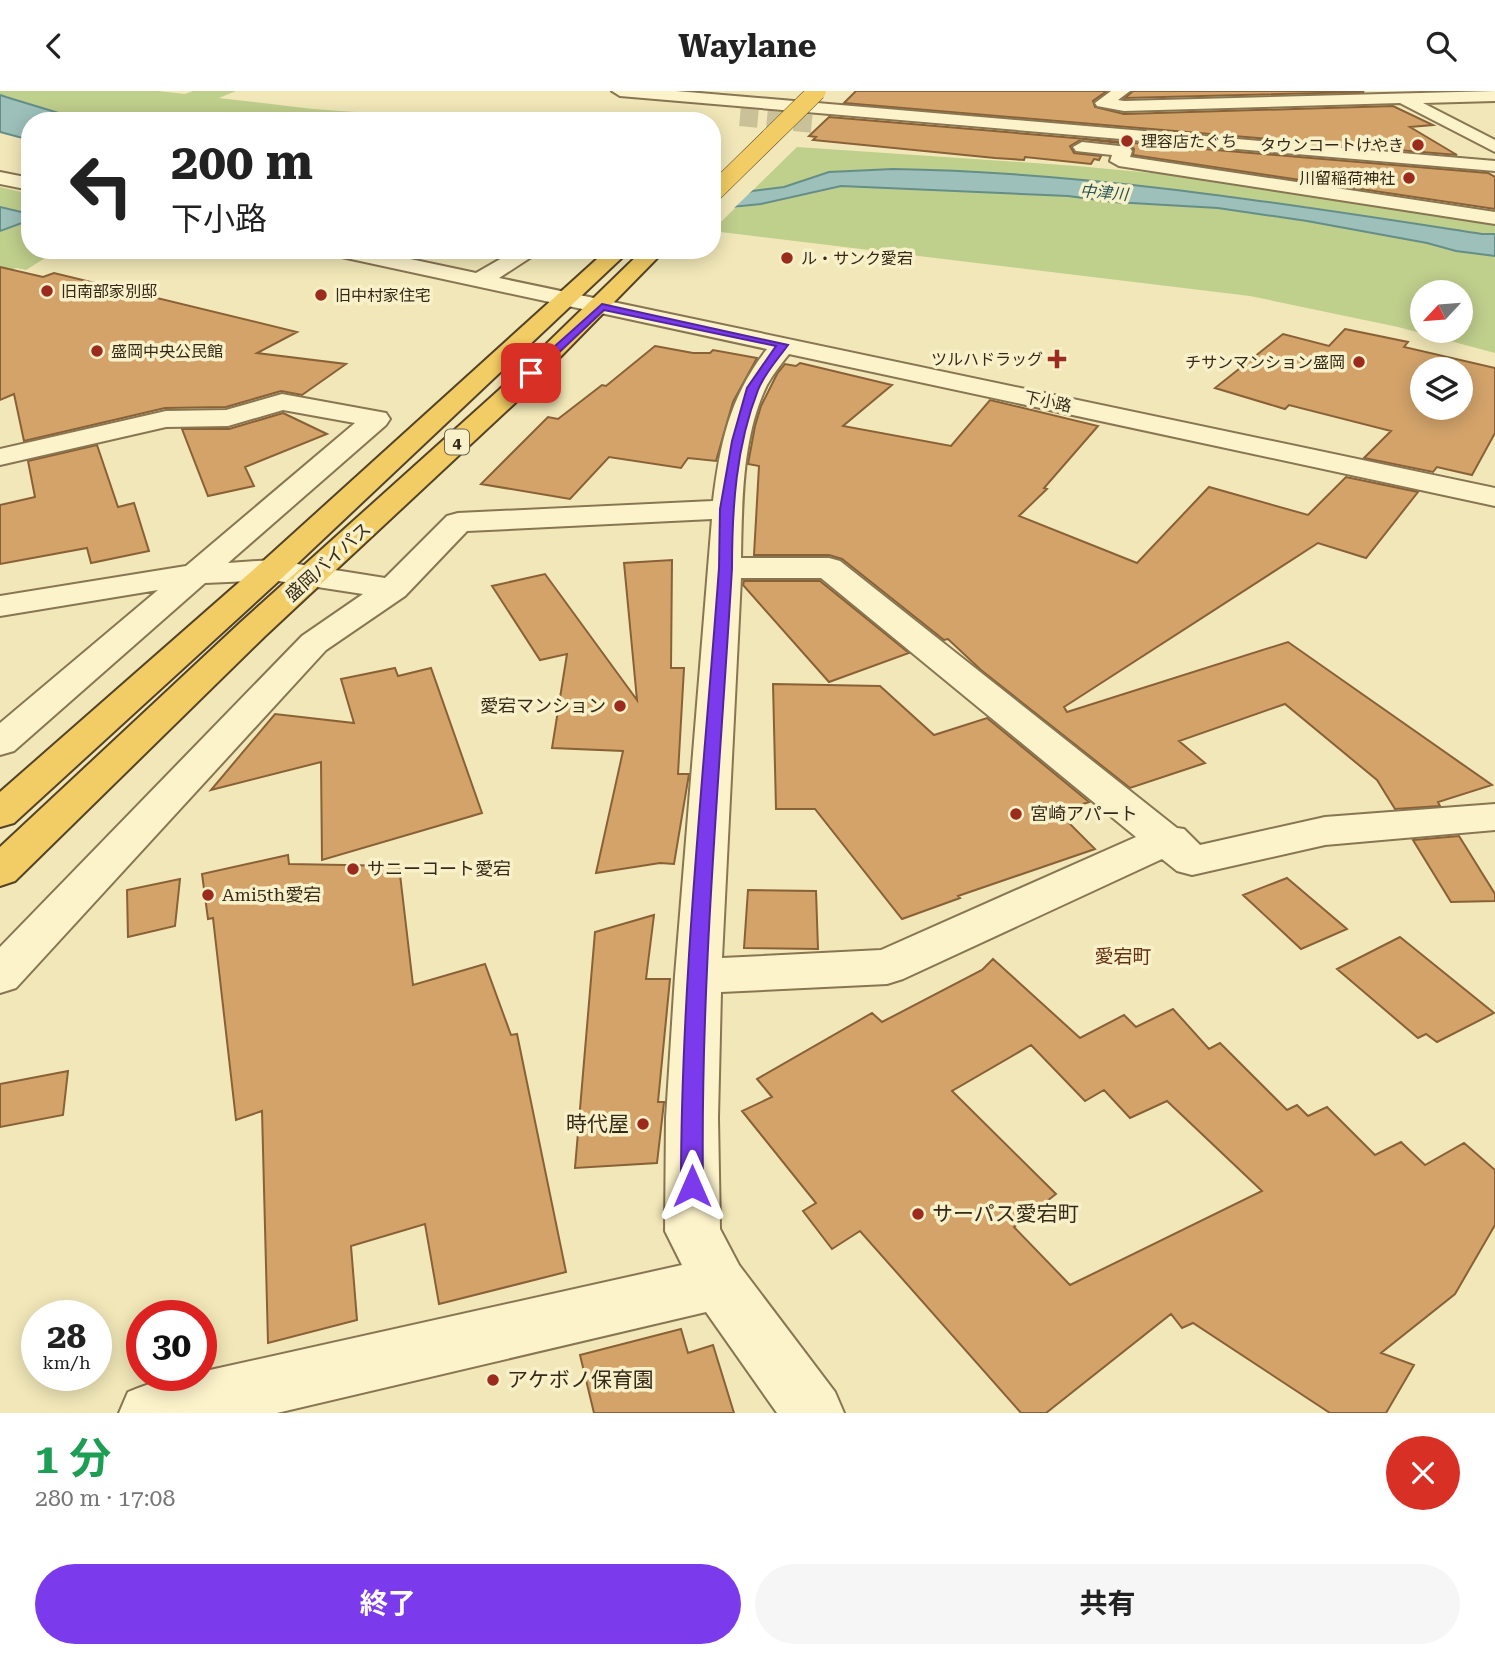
<!DOCTYPE html>
<html lang="ja">
<head>
<meta charset="utf-8">
<style>
	body { margin:0; font-family:"Roboto Serif","Noto Sans JP",serif; background:#f6f6f6; color:#222; height:100vh; display:flex; flex-direction:column; font-size:26px; white-space:nowrap }
	* { box-sizing:border-box; margin:0 }
	p { font-size:23px; color:#767676 }
	.icon { flex:none; width:38px; height:38px; fill:none; stroke:currentColor; stroke-width:2; stroke-linecap:round; stroke-linejoin:round }
	.map { position:relative; height:1322px; overflow:hidden }
	.details { display:flex; flex-direction:column; background:#fff; flex:1 }
	.details>* { flex:none }
	.guide { position:absolute; left:21px; top:21px; width:700px; height:147px; border-radius:28px; box-shadow:0 4px 18px #0003; background:#fff; color:#222; overflow:hidden }
	.needle { width:46px; rotate:244deg }
	.fabs { position:absolute; left:1410px; top:189px; display:grid; gap:14px }
	.fabs a { display:grid; place-items:center; width:63px; height:63px; border-radius:50%; background:#fff; box-shadow:0 4px 18px #0003; font-size:35px }
	.speed { position:absolute; left:21px; top:1209px; display:flex; gap:14px; font-size:35px; font-weight:700; text-align:center }
	.speed>* { display:grid; place-content:center; width:91px; height:91px; border-radius:50%; background:#fff; box-shadow:0 4px 18px #0003; line-height:1 }
	.speed small { font-size:18px; font-weight:400 }
	.speed .limit { border:10px solid #d22; background:#fff; color:#111 }
	.pin { position:absolute; display:grid; place-items:center; width:60px; height:60px; color:#fff; margin:-30px; border-radius:14px; box-shadow:0 4px 10px #0006 }
	.me { position:absolute; width:77px; margin:-38px; rotate:0deg; stroke-linejoin:round; filter:drop-shadow(0 0 5px #0008) }
	.turn { display:flex; align-items:center; gap:24px; height:147px; padding:0 35px; font-size:32px }
	.turn .icon { width:91px; height:91px; stroke-width:2.5 }
	.turn b { display:block; font-size:49px; line-height:60px }
	.round { display:grid; place-items:center; flex:none; width:74px; height:74px; border-radius:37px; background:#f6f6f6 }
	.overview { display:flex; align-items:center; justify-content:space-between; height:119px; padding:0 35px }
	h1 { font-size:42px; font-weight:700; line-height:52px; color:#1e9e55 }
	.button { display:flex; gap:14px; margin-top:auto; padding:14px 35px }
	.button a { flex:1; height:80px; border-radius:42px; background:#7c3aed; color:#fff; font-size:28px; font-weight:700; line-height:80px; text-align:center }
	.button a+a { background:#f6f6f6; color:#222 }
	header { display:flex; justify-content:space-between; align-items:center; height:91px; padding:0 35px; background:#fff; font-size:32px; font-weight:700 }
	.map>svg:first-child { display:block }
</style>
</head>
<body>
<header><svg class="icon" aria-label="back" viewBox="0 0 24 24"><path d="M15 5l-7 7 7 7"/></svg>Waylane<svg class="icon" aria-label="search" viewBox="0 0 24 24"><circle cx="10" cy="10" r="6"/><path d="M15 15l6 6"/></svg></header>
<div class="map">
<svg width="1495" height="1322" viewBox="0 0 1495 1322">
	<rect width="100%" height="100%" fill="#f1e7b8"/>
	<path fill="#bfcf8c" fill-rule="evenodd" d="M0,0H158L185,3L193,0H236L219,7L313,18L480,30H85L6,6L0,4Z
		M797,56L1077,75L1194,86L1495,131V143H1482L1142,96L916,78L829,81L784,96L752,100Z
		M840,95L1068,105L1114,111L1218,117L1317,132L1427,152L1457,160L1495,165V262L1398,236L1250,205L712,140L735,117L761,113ZM1423,201H1461V240H1423Z
		M0,96L30,103V159H58L26,179L16,177L0,182Z"/>
	<path fill="#9dc0ba" stroke="#658e89" stroke-width="2" d="M0,4L6,6L85,30H30V49L0,41Z
		M893,78C1090,81 1287,113 1482,143H1495V165L1456,160L1427,152L1307,130L1218,117L1114,111L1068,105L841,95L761,113L712,118L752,100L784,96L829,81Z
		M0,116L30,123V129L0,140Z"/>
	<path fill="#f1e7b8" d="M712,95L731,96H756L731,120L712,121Z"/>
	<path fill="#d3a36a" stroke="#896136" stroke-width="2" fill-rule="evenodd" d="M856,0H1107L1093,10L1095,16L1124,23L1393,15L1433,34L1410,36L1457,64L844,12Z
		M1133,0H1362L1364,1L1125,7Z
		M829,26L1488,82L1495,86V118L1133,64L1134,58L1129,53L1082,48L1070,55L1074,62L1101,65L1099,69L1094,68L1091,73L1025,66L1024,69L995,67L813,49L816,46L809,45Z
		M0,176L43,186L54,182L297,241L257,262L346,273L302,304L281,300L226,316L165,317L24,350L14,303L0,309Z
		M1345,238L1408,251L1404,256L1495,277V342L1472,384L1437,376L1433,381L1364,367L1391,340L1289,314L1285,318L1215,297L1283,243L1329,255ZM1423,278H1461V317H1423Z
		M655,255L693,262H710L713,259L757,267L733,311L716,370L688,367L681,377L609,366L570,408L481,393L548,326L558,328L602,294L606,295Z
		M800,272L892,294L843,335L951,355L990,309L1098,335L1044,397L1047,398L1019,425L1137,472L1209,396L1308,424L1346,386L1418,401L1366,467L1318,452L1064,616L1067,621L1288,551L1492,694L1438,711L1440,715L1395,718L1377,689L1285,613L1179,650L1205,672L1130,697L981,579L948,548L944,549L842,468L829,464H754L759,375L748,373L755,335L761,315L777,283L785,273L796,275Z
		M283,322L327,343L245,376L254,395L208,405L182,338H229Z
		M97,354L118,416L134,412L149,460L91,472L87,457L0,473V414L35,406L28,370Z
		M672,469L671,577H684L678,683H689L674,773L660,772L596,782L623,660L552,657L567,563L540,569L492,495L545,483L637,609L624,472Z
		M744,490H820L909,562L829,591L743,494Z
		M395,577L398,585L431,577L482,722L322,769L321,671L211,699L275,623L354,632L341,588Z
		M773,593L880,595L934,644L987,627L1089,711L1058,721L1095,758L958,805L960,807L902,828L815,718H776Z
		M1459,745L1495,803V810L1451,811L1413,749Z
		M288,764L289,773L399,775L413,894L485,873L511,944L517,943L566,1181L439,1213L425,1133L351,1155L357,1229L268,1252L262,1020L236,1029L213,827L208,828L202,783Z
		M1287,787L1347,838L1301,858L1243,804Z
		M180,788L175,835L128,846L127,799Z
		M748,799L816,800L818,858L744,857Z
		M654,824L646,888H670L658,1011H664L657,1072L575,1077L595,841Z
		M1400,846L1494,922L1437,951L1426,943L1418,947L1337,878Z
		M993,868L1080,947L1124,924L1136,936L1173,918L1209,958L1220,952L1287,1019L1297,1014L1308,1025L1327,1016L1375,1064L1401,1051L1425,1074L1464,1052L1495,1079V1134L1455,1203L1381,1262L1414,1274L1386,1322H1330L1193,1232L1182,1237L1171,1223L1046,1322H1021L860,1140L832,1158L803,1120L816,1112L742,1020L772,1006L757,988L872,922L882,931L982,879ZM1031,954L1085,1010L1104,999L1130,1027L1167,1010L1262,1100L1070,1194L1014,1136L1056,1103L952,1000Z
		M68,980L63,1024L0,1036V993Z
		M681,1238L688,1262L713,1254L734,1322H594L580,1264Z"/>
	<g fill="none" stroke-linecap="round" stroke-linejoin="round">
		<path stroke="#cbc198" stroke-width="18" stroke-dasharray="18 9" stroke-linecap="butt" d="M740,26L815,33"/>
		<defs>
			<path id="minor" d="M612,0H676L1495,70V80L620,5Z
				M1111,0H1130L1118,9L1124,10L1495,0V10L1423,12L1495,49V61L1400,12L1124,20L1097,15L1095,12Z
				M1082,51L1129,56L1132,60L1130,66L1495,121V133L1119,75L1110,70L1112,64L1076,60L1073,56Z
				M0,81L30,87V99L0,93Z
				M327,159H368L476,182L516,159H542L499,187L1495,397V415L789,263C781,273 773,283 767,294C742,345 742,412 741,467H829L840,470L1177,737L1184,738L1200,754L1325,726L1495,713V739L1325,754L1192,784L1177,780L1162,768L903,888L887,893L721,901L718,1027L720,1138L739,1174L835,1301L844,1322H777L706,1221L277,1322H119L128,1301C152,1291 175,1284 201,1284V1281L682,1174L665,1140L666,1027L675,885L712,428L467,440L405,505L326,559L16,897L0,902V856L302,545L363,503L272,489L205,492L14,660L0,664V632L158,499L0,525V505L186,475L355,332L283,319L228,335L166,336L0,374V358L166,320L226,319L282,303L386,322L390,328L386,334L228,472L272,469L385,487L447,425L458,422L713,410C720,352 730,305 767,258L337,165L330,163ZM741,487H821L1136,746L881,859L722,867Z"/>
			<path id="trunk" d="M607,159H630L283,486L14,732L0,736V701L261,472Z
				M643,159H665L517,310L265,545L15,790L0,795V756L241,531L499,299Z"/>
		</defs>
		<use href="#minor" stroke="#887552" stroke-width="4"/>
		<use href="#trunk" stroke="#544227" stroke-width="4"/>
		<use href="#minor" fill="#fcf3cb" fill-rule="evenodd"/>
		<use href="#trunk" fill="#f2cc64" fill-rule="evenodd"/>
		<defs>
			<path id="trunk-bridge" d="M712,103L817,0"/>
		</defs>
		<use href="#trunk-bridge" stroke="#544227" stroke-width="19" stroke-linecap="butt"/>
		<use href="#trunk-bridge" stroke="#f2cc64" stroke-width="18"/>
	</g>
	<path fill="#7c3aed" stroke="#51269a" stroke-width="2" d="M602,213L788,254C778,268 764,283 758,299C736,355 732,417 732,477C720,682 700,889 703,1095L700,1102L692,1104L684,1102L681,1095C681,889 704,682 719,477L720,418L732,350L747,297L776,255L604,219L535,284H527V280Z"/>
	<g fill="#9b2c1d" stroke="#f8f0c8" stroke-width="2.5">
		<circle cx="1127" cy="50" r="7"/>
		<circle cx="1418" cy="54" r="7"/>
		<circle cx="1409" cy="87" r="7"/>
		<circle cx="787" cy="167" r="7"/>
		<circle cx="47" cy="200" r="7"/>
		<circle cx="321" cy="204" r="7"/>
		<circle cx="97" cy="260" r="7"/>
		<path d="M1053.5 257.5h7v7h7v7h-7v7h-7v-7h-7v-7h7z"/>
		<circle cx="1359" cy="271" r="7"/>
		<circle cx="620" cy="615" r="7"/>
		<circle cx="1016" cy="723" r="7"/>
		<circle cx="353" cy="778" r="7"/>
		<circle cx="208" cy="804" r="7"/>
		<circle cx="643" cy="1033" r="7"/>
		<circle cx="918" cy="1123" r="7"/>
		<circle cx="493" cy="1289" r="7"/>
	</g>
	<g text-anchor="middle" stroke-width="7" stroke-linejoin="round" paint-order="stroke">
		<g font-size="16" fill="#352a19" stroke="#f8f0c8" text-anchor="start">
			<text x="1141" y="56">理容店たぐち</text>
			<text x="1404" y="60" text-anchor="end">タウンコートけやき</text>
			<text x="1395" y="93" text-anchor="end">川留稲荷神社</text>
			<text x="801" y="173">ル・サンク愛宕</text>
			<text x="61" y="206">旧南部家別邸</text>
			<text x="335" y="210">旧中村家住宅</text>
			<text x="111" y="266">盛岡中央公民館</text>
			<text x="1043" y="274" text-anchor="end">ツルハドラッグ</text>
			<text x="1345" y="277" text-anchor="end">チサンマンション盛岡</text>
		</g>
		<g font-size="16" font-style="italic" fill="#265457" stroke="#f8f0c8">
			<text transform="translate(1104 101) rotate(5)" y="6">中津川</text>
		</g>
		<g font-size="16" fill="#352a19" stroke="#f8f0c8">
			<text transform="translate(1048 310) rotate(12)" y="6">下小路</text>
		</g>
		<rect fill="#f8f0c8" stroke="#70654e" stroke-width="2" x="445" y="338.5" width="24" height="25" rx="5"/>
		<g font-size="16" font-weight="bold" fill="#352a19">
			<text x="457" y="357">4</text>
		</g>
		<g font-size="18" fill="#352a19" stroke="#f8f0c8">
			<text transform="translate(328 471) rotate(-42)" y="6">盛岡バイパス</text>
		</g>
		<g font-size="18" fill="#352a19" stroke="#f8f0c8" text-anchor="start">
			<text x="606" y="621" text-anchor="end">愛宕マンション</text>
			<text x="1030" y="729">宮崎アパート</text>
			<text x="367" y="784">サニーコート愛宕</text>
			<text x="222" y="810">Ami5th愛宕</text>
		</g>
		<g font-size="19" fill="#652f15" stroke="#f8f0c8">
			<text x="1123" y="872">愛宕町</text>
		</g>
		<g font-size="21" fill="#352a19" stroke="#f8f0c8" text-anchor="start">
			<text x="629" y="1040" text-anchor="end">時代屋</text>
			<text x="932" y="1130">サーパス愛宕町</text>
			<text x="507" y="1296">アケボノ保育園</text>
		</g>
	</g>
</svg>
<div class="fabs">
<a><svg class="needle" viewBox="-14 -14 28 28"><path d="M0-13l5 13h-10z" fill="#e53935"/><path d="M0 13l5-13h-10z" fill="#767676"/></svg></a>
<a><svg class="icon" aria-label="layers" viewBox="0 0 24 24"><path d="M12 4l9 5-9 5-9-5zM3 14l9 5 9-5"/></svg></a>
</div>
<div class="speed"><div>28<small>km/h</small></div><div class="limit">30</div></div>
<div class="pin" style="left:531px;top:282px;background:#d93025"><svg class="icon" aria-label="arrive" viewBox="0 0 24 24"><path d="M6 21V4h12l-3 4 3 4H6"/></svg></div>
<svg class="me" style="left:692px;top:1095px" viewBox="-20 -20 40 40"><path d="M0-17L14 15 0 8-14 15z" fill="#7c3aed" stroke="#fff" stroke-width="4"/></svg>
<div class="guide">
<div class="turn"><svg class="icon" aria-label="left" viewBox="0 0 24 24"><path d="M17 20v-9H6M10 6l-5 5 5 5"/></svg><div><b>200 m</b>下小路</div></div>
</div>
</div>
<section class="details">
<div class="overview"><div><h1>1 分</h1><p>280 m · 17:08</p></div><a class="round" style="background:#d93025;color:#fff"><svg class="icon" aria-label="close" viewBox="0 0 24 24"><path d="M6 6l12 12M18 6L6 18"/></svg></a></div>
<div class="button"><a>終了</a><a>共有</a></div>
</section>
</body>
</html>
